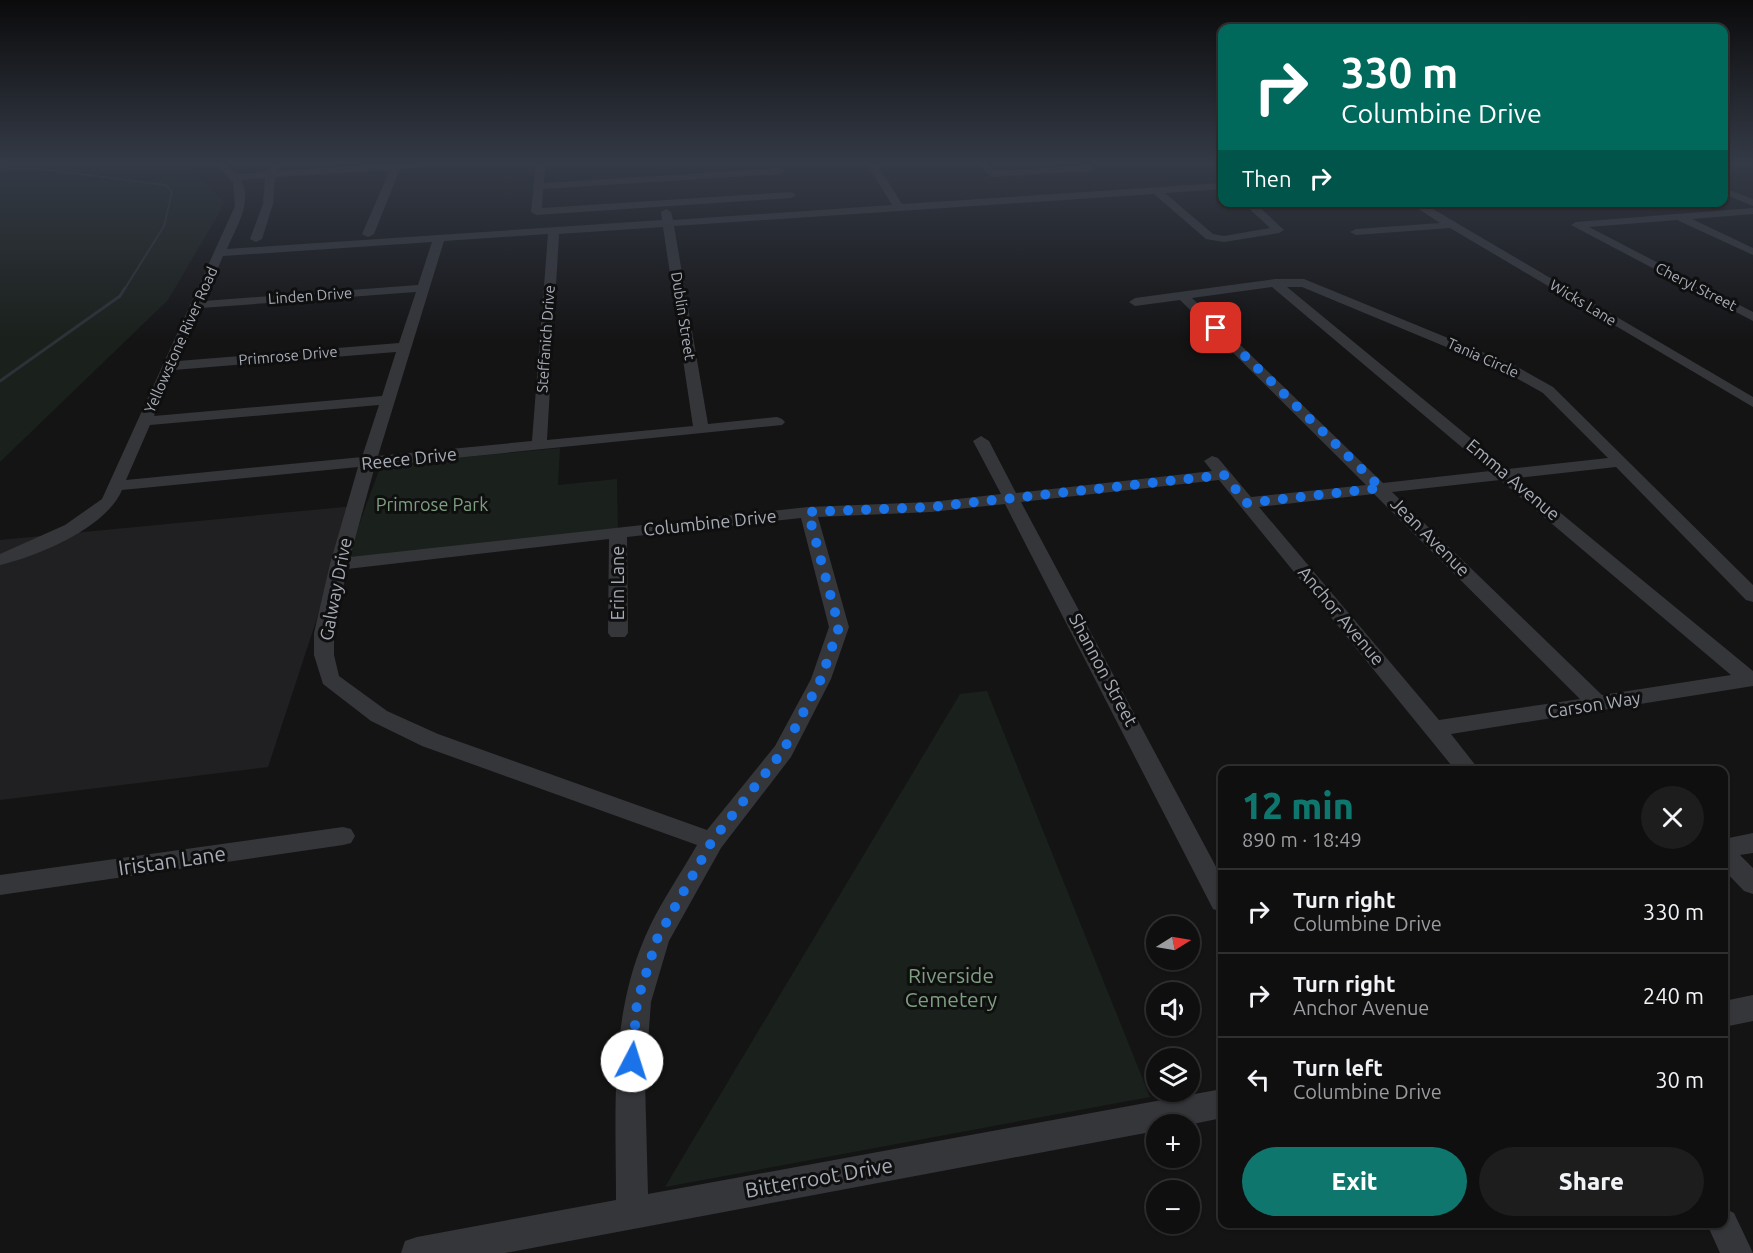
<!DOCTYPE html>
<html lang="en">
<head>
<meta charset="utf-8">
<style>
	body { margin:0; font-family:Ubuntu,sans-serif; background:#1d1d1e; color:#f1f3f6; height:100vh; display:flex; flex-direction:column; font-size:22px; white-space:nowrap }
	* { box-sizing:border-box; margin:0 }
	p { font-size:20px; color:#9b9c9f }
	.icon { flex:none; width:33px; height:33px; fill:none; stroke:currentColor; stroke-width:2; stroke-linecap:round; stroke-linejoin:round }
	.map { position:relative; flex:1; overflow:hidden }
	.panel { position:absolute; left:1218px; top:766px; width:510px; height:462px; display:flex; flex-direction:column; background:#0f0f10; border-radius:12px; box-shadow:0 2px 4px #0004,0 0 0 2px #2f2f30 }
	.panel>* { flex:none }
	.hud { position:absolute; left:1218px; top:24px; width:510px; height:183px; border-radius:12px; box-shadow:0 2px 4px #0004,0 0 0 2px #2f2f30; background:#00695c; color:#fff; overflow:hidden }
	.needle { width:39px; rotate:79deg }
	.controls { position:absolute; left:1146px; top:916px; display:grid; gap:12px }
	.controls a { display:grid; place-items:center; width:54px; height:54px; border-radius:50%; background:#0f0f10; box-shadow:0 2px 4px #0004,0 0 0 2px #2f2f30; font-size:30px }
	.pin { position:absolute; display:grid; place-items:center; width:51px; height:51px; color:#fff; margin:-26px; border-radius:12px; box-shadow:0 3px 9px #0006 }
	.me { position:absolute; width:66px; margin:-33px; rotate:5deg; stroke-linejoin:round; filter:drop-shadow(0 0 4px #0008) }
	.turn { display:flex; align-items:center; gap:21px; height:126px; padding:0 24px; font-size:27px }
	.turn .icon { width:78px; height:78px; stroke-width:2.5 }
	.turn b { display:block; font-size:42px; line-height:51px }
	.then { display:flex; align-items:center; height:57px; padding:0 24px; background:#0003; gap:12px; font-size:22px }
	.round { display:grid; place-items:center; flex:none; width:63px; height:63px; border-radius:32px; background:#1d1d1e }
	.overview { display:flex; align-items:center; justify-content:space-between; height:102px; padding:0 24px }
	h1 { font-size:36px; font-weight:800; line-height:45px; color:#0f766e }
	.primary-button { display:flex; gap:12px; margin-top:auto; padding:12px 24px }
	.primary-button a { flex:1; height:69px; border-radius:36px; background:#0f766e; color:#fff; font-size:24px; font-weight:800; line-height:69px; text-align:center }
	.primary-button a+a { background:#1d1d1e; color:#f1f3f6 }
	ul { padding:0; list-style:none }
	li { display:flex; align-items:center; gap:18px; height:84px; padding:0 24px; border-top:2px solid #2f2f30 }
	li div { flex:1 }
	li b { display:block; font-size:22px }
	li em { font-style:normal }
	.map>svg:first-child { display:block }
</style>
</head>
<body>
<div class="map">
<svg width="1753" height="1253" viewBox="0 0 1753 1253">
	<rect width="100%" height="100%" fill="#141415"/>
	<path fill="#202022" d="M354,506L268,767L0,800V540Z"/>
	<path fill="#1a201b" d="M0,164H187L225,203L168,300L0,462Z
		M560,448L558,485L617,479L618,529L346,560L381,465Z
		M987,691L1150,1097L665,1187L960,694Z"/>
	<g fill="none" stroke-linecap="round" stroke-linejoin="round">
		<path stroke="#2b3238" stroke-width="2" d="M0,168L49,170L166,185L172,192L164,226L124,290"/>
		<path stroke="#2b3238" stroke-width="3" d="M0,381L120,296L125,288"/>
		<path fill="#35363a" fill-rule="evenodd" d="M215,164H226L237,174L266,172L272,164H282L277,171L389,164H441L436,167L400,169L374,234L368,237L362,234L390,170L275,177L273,204L262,239L256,242L250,239L263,204L265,178L241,180C253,203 236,227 227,249L662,220L661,212L666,209L671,212L673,220L892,205L867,164H877L902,204L1222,183V189L1165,193L1213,234L1224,236L1270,228L1242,202H1254L1284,230L1279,233L1224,242L1206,239L1154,194L674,226L708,424L777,417L782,419L785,422L782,425L375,466L350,557L808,507L931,502L1001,494L973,441L981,436L989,441L1016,493L1212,471L1204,461L1212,456L1218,458L1251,497L1366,485L1180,300L1135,306L1129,302L1135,298L1275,279H1304L1514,365L1553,387L1753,585V602L1746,600L1616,467L1518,478L1753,671V686L1451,734L1480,771H1456L1219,480L1021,502L1222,878V912L1213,909L1005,504L931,512L818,517L849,627L831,679L791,757L721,848L669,941L651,1002L645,1081L648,1194L1222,1089V1118L1188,1125H1156V1131L505,1253H401L405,1241L417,1237L616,1200C616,1112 609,1020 645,937C658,906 680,875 697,845L422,746L371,721L323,684L314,655V633L330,564L358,467L122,490C106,528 38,556 0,565V554L65,525L102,499L235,206L233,182ZM663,227L693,426L547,440L559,234ZM548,234L532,441L378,456L444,241ZM432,242L418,285L204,301L223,256ZM1272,287L1490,471L1383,483L1192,298ZM1287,287H1302L1504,371L1543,393L1608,458L1508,469ZM416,292L399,343L178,361L201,308ZM396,352L382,396L154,416L174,370ZM379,405L362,457L126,480L150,425ZM1500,480L1731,675L1602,695L1392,492ZM1374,494L1580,699L1439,720L1259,507ZM801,518L829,627L811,679L775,746L707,830L438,734L387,711L339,676L334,655V633L347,569L609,539L608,633L611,637H625L628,633L627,537Z
			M536,164H546L544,183L780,168L785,171L780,174L543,189L542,208L791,192L796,195L791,198L536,215L531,212Z
			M977,164H987L994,171L1090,165L1095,168L1090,171L991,177Z
			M1724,188L1753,199V206L1724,194Z
			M1408,202H1421L1753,397V407L1450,228L1356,235L1350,232L1356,229L1440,223Z
			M1753,208V214L1692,219L1753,248V255L1677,220L1589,227L1753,312V321L1571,225L1576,222Z
			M343,827L351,829L355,836L351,843L343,845L0,895V875Z
			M1753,833V853L1740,855L1753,868V894L1744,891L1724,870V839Z
			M1753,995V1021L1724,1027V1001Z
			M1724,1208L1734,1213L1753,1253H1720L1707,1224H1724Z"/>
	</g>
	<linearGradient id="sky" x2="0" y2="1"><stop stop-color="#0b0b0c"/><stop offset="0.48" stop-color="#343a46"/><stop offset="1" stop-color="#343a46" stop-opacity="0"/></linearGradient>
	<rect width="1753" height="340" fill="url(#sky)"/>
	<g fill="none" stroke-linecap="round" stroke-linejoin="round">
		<path stroke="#1a73e8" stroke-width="10" stroke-dasharray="0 18" d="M632,1061L637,1002L657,939L712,841L783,751L821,679L839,627L808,512L931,507L1224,475L1247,503L1381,488L1216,328"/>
	</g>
	<g text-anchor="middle" stroke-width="6" stroke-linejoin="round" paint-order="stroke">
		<g font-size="15" fill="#a6abb5" stroke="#0f0f10">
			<text transform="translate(1696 287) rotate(27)" y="5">Cheryl Street</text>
			<text transform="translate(310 296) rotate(-4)" y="5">Linden Drive</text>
			<text transform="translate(1583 303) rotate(31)" y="5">Wicks Lane</text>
			<text transform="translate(683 316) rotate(81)" y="5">Dublin Street</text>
			<text transform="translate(546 339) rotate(-86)" y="5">Steffanich Drive</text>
			<text transform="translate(181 340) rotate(-66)" y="5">Yellowstone River Road</text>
			<text transform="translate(288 356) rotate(-5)" y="5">Primrose Drive</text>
			<text transform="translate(1483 358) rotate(24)" y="5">Tania Circle</text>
		</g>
		<g font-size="18" fill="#a6abb5" stroke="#0f0f10">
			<text transform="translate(409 459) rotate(-6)" y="6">Reece Drive</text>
			<text transform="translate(1513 480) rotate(40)" y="6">Emma Avenue</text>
			<text transform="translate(710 523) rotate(-6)" y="6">Columbine Drive</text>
			<text transform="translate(1430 537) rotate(45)" y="6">Jean Avenue</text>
			<text transform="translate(618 583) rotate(-90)" y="6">Erin Lane</text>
			<text transform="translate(336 589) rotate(-79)" y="6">Galway Drive</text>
			<text transform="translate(1341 616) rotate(50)" y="6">Anchor Avenue</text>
			<text transform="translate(1103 670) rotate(62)" y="6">Shannon Street</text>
			<text transform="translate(1594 705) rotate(-9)" y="6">Carson Way</text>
		</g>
		<g font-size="18" fill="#7e9f80" stroke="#0f0f10">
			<text x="432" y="511">Primrose Park</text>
		</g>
		<g font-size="21" fill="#a6abb5" stroke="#0f0f10">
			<text transform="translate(172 861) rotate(-8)" y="7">Iristan Lane</text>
			<text transform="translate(819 1178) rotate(-10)" y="7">Bitterroot Drive</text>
		</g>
		<g font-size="21" fill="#7e9f80" stroke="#0f0f10">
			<text x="951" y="983">Riverside<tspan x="951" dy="24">Cemetery</tspan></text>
		</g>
	</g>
</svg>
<div class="controls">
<a><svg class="needle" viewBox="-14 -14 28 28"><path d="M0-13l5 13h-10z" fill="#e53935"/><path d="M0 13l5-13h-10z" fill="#9b9c9f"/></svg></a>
<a><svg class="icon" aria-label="sound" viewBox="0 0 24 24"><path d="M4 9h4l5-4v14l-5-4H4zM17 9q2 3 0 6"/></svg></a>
<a><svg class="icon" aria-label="layers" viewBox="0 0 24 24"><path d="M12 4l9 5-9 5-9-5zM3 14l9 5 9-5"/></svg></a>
<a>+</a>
<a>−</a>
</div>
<div class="pin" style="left:1216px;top:328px;background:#d93025"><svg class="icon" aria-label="arrive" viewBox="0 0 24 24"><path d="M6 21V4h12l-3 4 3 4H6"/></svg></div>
<svg class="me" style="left:632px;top:1061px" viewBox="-20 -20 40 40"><circle r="19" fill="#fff"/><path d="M0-13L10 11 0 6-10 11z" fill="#1a73e8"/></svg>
<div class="hud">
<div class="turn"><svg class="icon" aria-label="right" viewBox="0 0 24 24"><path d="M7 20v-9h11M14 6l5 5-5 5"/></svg><div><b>330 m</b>Columbine Drive</div></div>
<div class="then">Then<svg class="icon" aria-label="right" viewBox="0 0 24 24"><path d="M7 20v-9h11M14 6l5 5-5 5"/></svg></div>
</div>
<section class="panel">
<div class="overview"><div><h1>12 min</h1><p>890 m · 18:49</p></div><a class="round"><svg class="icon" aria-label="close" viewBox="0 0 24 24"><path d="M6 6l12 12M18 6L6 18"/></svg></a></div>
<ul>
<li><svg class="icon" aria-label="right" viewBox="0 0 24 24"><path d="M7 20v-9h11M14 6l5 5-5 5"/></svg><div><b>Turn right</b><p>Columbine Drive</p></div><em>330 m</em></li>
<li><svg class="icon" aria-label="right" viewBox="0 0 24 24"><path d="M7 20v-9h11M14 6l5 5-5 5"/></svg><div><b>Turn right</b><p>Anchor Avenue</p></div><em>240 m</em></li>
<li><svg class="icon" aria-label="left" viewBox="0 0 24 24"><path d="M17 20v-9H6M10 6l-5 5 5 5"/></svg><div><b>Turn left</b><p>Columbine Drive</p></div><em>30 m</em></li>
</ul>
<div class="primary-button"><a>Exit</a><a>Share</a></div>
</section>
</div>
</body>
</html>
